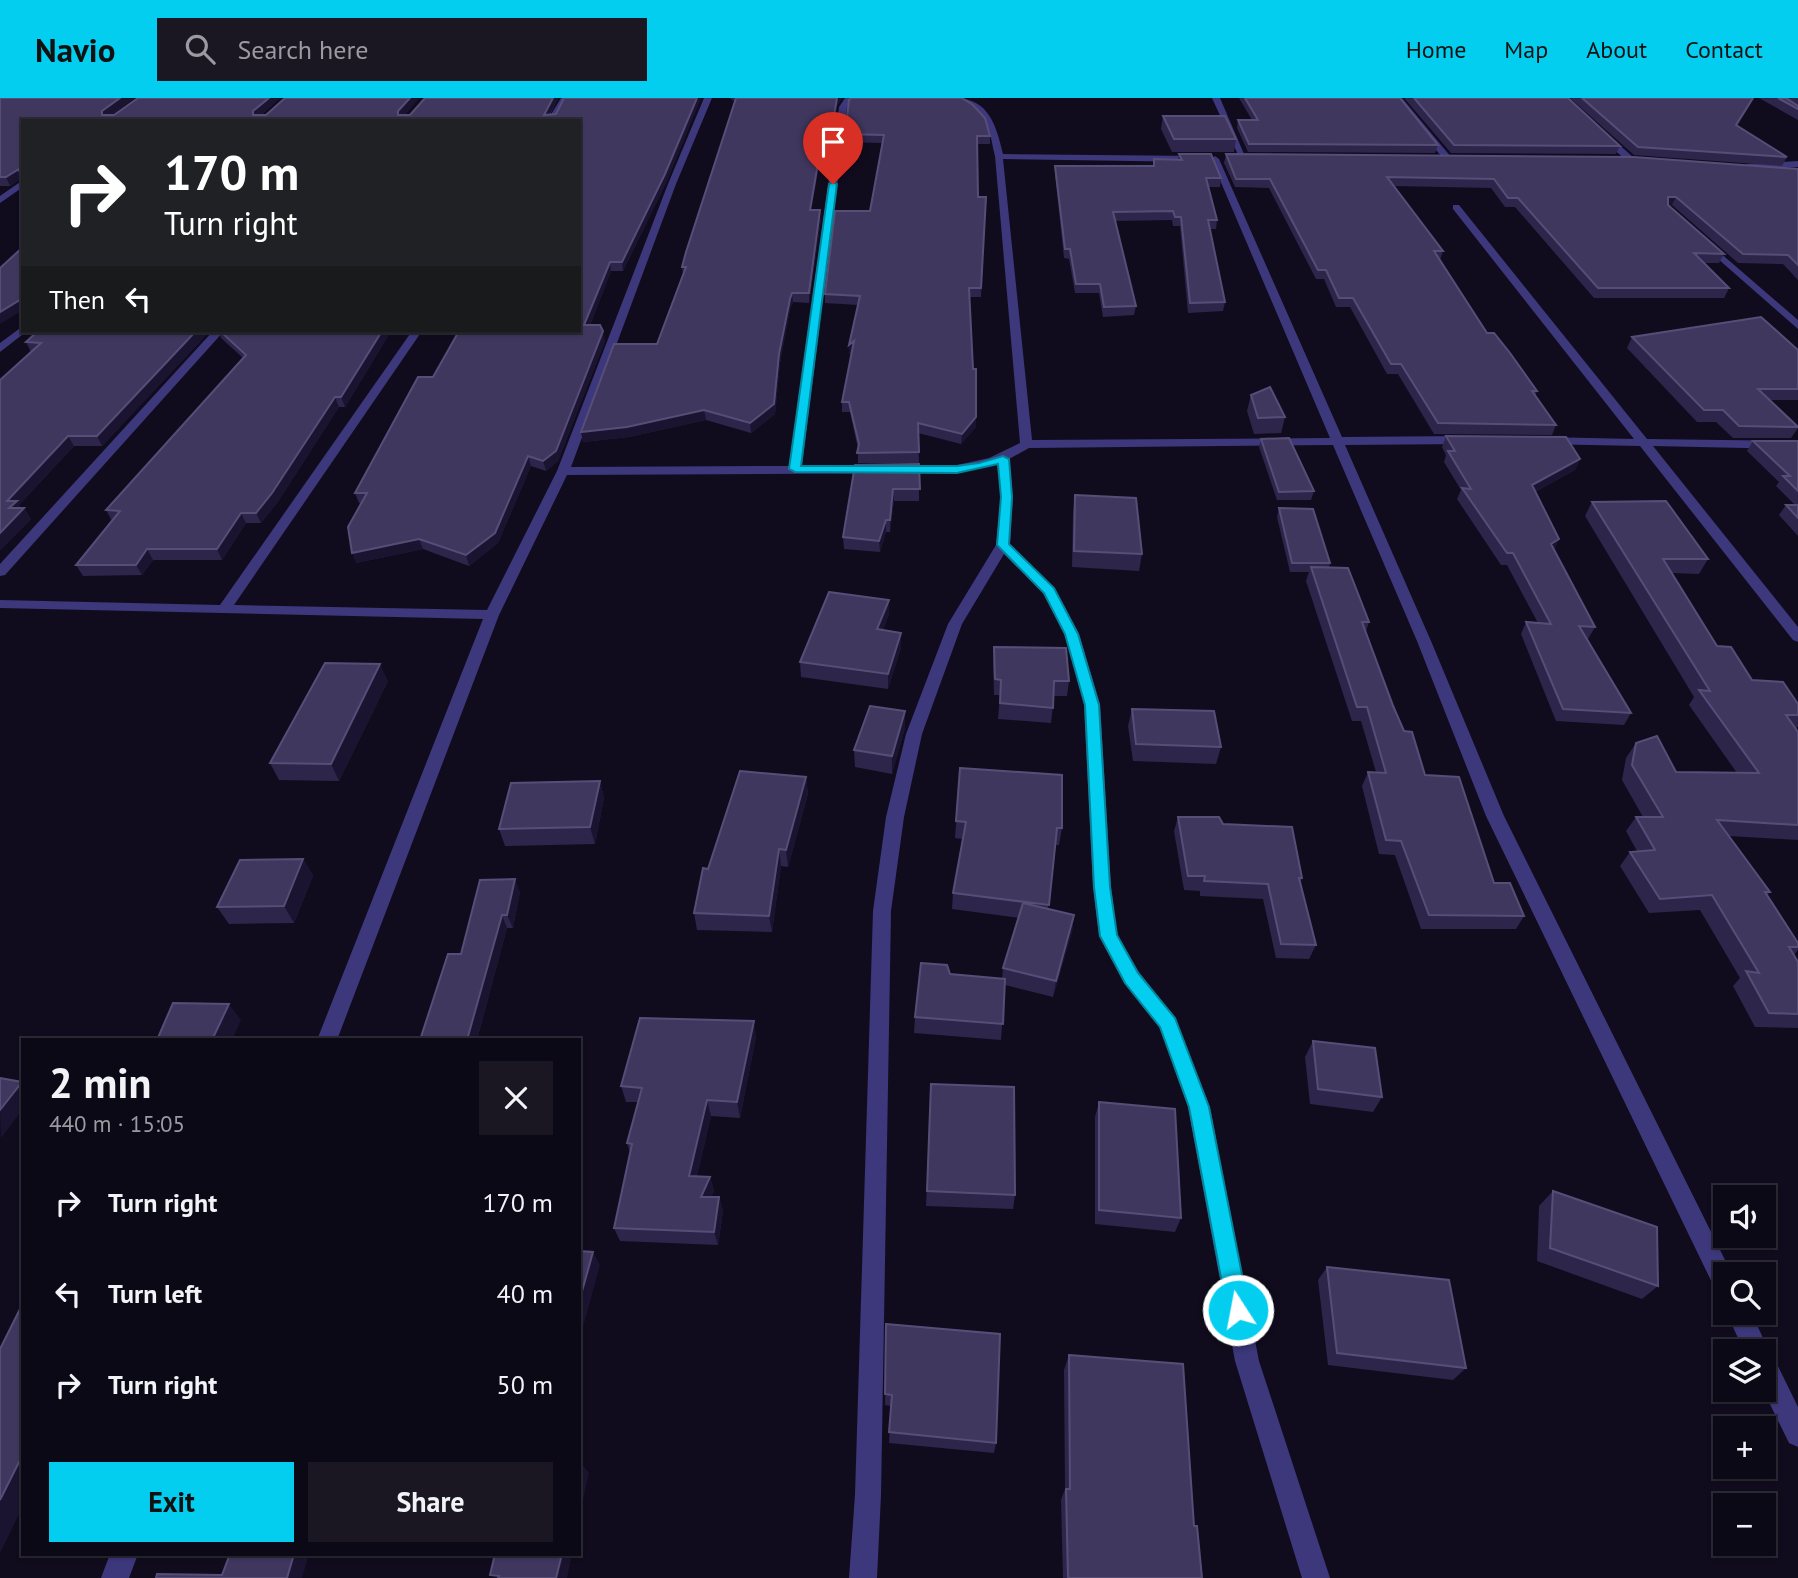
<!DOCTYPE html>
<html lang="en">
<head>
<meta charset="utf-8">
<style>
	body { margin:0; font-family:"PT Sans",sans-serif; background:#1a1723; color:#f1f3f6; height:100vh; display:flex; flex-direction:column; font-size:26px; white-space:nowrap }
	* { box-sizing:border-box; margin:0 }
	p { font-size:23px; color:#9a9aa1 }
	.icon { flex:none; width:38px; height:38px; fill:none; stroke:currentColor; stroke-width:2; stroke-linecap:round; stroke-linejoin:round }
	.map { position:relative; flex:1; overflow:hidden }
	.sheet { position:absolute; left:21px; top:940px; width:560px; height:518px; display:flex; flex-direction:column; background:#0c0916; border-radius:0px; box-shadow:0 2px 5px #0004,0 0 0 2px #2c2a35 }
	.sheet>* { flex:none }
	.top-card { position:absolute; left:21px; top:21px; width:560px; height:214px; border-radius:0px; box-shadow:0 2px 5px #0004,0 0 0 2px #2c2a35; background:#202124; color:#fff; overflow:hidden }
	.buttons { position:absolute; left:1713px; top:1087px; display:grid; gap:14px }
	.buttons a { display:grid; place-items:center; width:63px; height:63px; border-radius:0px; background:#0c0916; box-shadow:0 2px 5px #0004,0 0 0 2px #2c2a35; font-size:35px }
	.pin { position:absolute; display:grid; place-items:center; width:60px; height:60px; color:#fff; margin:-72px -30px; border-radius:50% 50% 50% 0; rotate:-45deg; box-shadow:0 0 7px #0007 }
	.pin .icon { rotate:45deg }
	.me { position:absolute; width:77px; margin:-38px; rotate:349deg; stroke-linejoin:round; filter:drop-shadow(0 0 5px #0008) }
	.turn { display:flex; align-items:center; gap:24px; height:147px; padding:0 28px; font-size:32px }
	.turn .icon { width:91px; height:91px; stroke-width:2.5 }
	.turn b { display:block; font-size:49px; line-height:60px }
	.then { display:flex; align-items:center; height:66px; padding:0 28px; background:#0003; gap:14px; font-size:26px }
	.round { display:grid; place-items:center; flex:none; width:74px; height:74px; border-radius:0px; background:#1a1723 }
	.overview { display:flex; align-items:center; justify-content:space-between; height:119px; padding:0 28px }
	h1 { font-size:42px; font-weight:700; line-height:52px }
	.cta { display:flex; gap:14px; margin-top:auto; padding:14px 28px }
	.cta a { flex:1; height:80px; border-radius:0px; background:#04cef0; color:#111; font-size:28px; font-weight:700; line-height:80px; text-align:center }
	.cta a+a { background:#1a1723; color:#f1f3f6 }
	ul { padding:0; list-style:none }
	li { display:flex; align-items:center; gap:21px; height:91px; padding:0 28px }
	li div { flex:1 }
	li b { display:block; font-size:26px }
	li em { font-style:normal }
	header { display:flex; align-items:center; gap:42px; box-sizing:border-box; height:98px; padding:0 35px; background:#04cef0; color:#111 }
	header strong { font-size:33px }
	nav { display:flex; gap:38px; margin-inline-start:auto; font-size:24px }
	.search { width:490px; height:63px; background:#1a1723; display:flex; align-items:center; gap:18px; box-sizing:border-box; padding:0 24px; border-radius:0px; color:#9a9aa1; font-size:26px }
	.map>svg:first-child { display:block }
</style>
</head>
<body>
<header>
<strong>Navio</strong>
<div class="search"><svg class="icon" aria-label="search" viewBox="0 0 24 24"><circle cx="10" cy="10" r="6"/><path d="M15 15l6 6"/></svg>Search here</div>
<nav><a>Home</a><a>Map</a><a>About</a><a>Contact</a></nav>
</header>
<div class="map">
<svg width="1798" height="1480" viewBox="0 0 1798 1480">
	<rect width="100%" height="100%" fill="#100c1e"/>
	<g fill="none" stroke-linecap="round" stroke-linejoin="round">
		<path fill="#3d387c" fill-rule="evenodd" d="M561,0H569L555,23H547Z
			M704,0H712L676,86L571,369L789,368L839,9L845,0H853L847,9L802,368L957,367L989,360L1020,345L995,58C986,15 989,23 954,0C989,0 996,27 1003,56L1200,58L1204,61L1200,64L1003,61L1032,342L1330,340L1211,61L1215,58L1219,61L1342,339L1467,338L1473,342L1467,346L1345,347L1431,543L1504,718L1732,1176H1726V1201L1718,1197L1486,718L1417,543L1333,347L1029,350L1009,361L1013,399L1010,446L1054,490L1079,536L1100,606L1111,789L1117,837L1139,874L1175,920L1210,1009L1259,1263L1330,1480H1302L1235,1263L1188,1009L1160,930L1125,886L1099,838L1093,789L1084,606L1065,536L1043,495L1004,456L962,526L922,636L904,719L891,813L881,1397L877,1480H849L855,1397L873,813L886,719L906,636L948,526L996,447L1001,399L997,366L957,375L567,377L499,517L337,942H317L483,521L0,510V502L220,507L412,233H422L234,507L487,512L557,373L668,86Z
			M1212,0H1220L1247,63L1240,61Z
			M1394,0H1402L1451,59V63H1445Z
			M1599,34H1605L1634,60V64H1628L1599,38Z
			M1798,63V69L1748,72L1744,69L1748,66Z
			M23,82V89L0,105V98Z
			M1453,107H1459L1647,341L1798,343V351L1653,348L1798,529V544L1793,542L1640,348L1540,346L1538,343L1544,339L1634,341L1453,111Z
			M1704,141L1798,222V231L1701,146L1699,144Z
			M23,228V233H27L0,254V245Z
			M213,233H224L5,477L0,478V466Z
			M1726,1214H1751L1769,1253L1768,1256L1773,1258L1798,1309V1349L1789,1345L1763,1292L1764,1253H1744Z
			M110,1456H138L129,1480H101Z"/>
	</g>
	<path fill="#2e254b" d="M0,0H134L111,17L280,0L261,17H266L285,0H419L404,17H410L558,0L550,17L556,16L564,0H701L666,85L623,173H611L590,227L605,243L558,363L546,373L531,368L498,445L469,468L423,451L356,465L361,405H359L355,395L433,279L579,233L23,23V82L22,80L10,88H0Z
		M729,0H842L837,8L831,44H823L811,112L821,121L809,205L793,204L790,211L780,265L775,316L751,335L706,322L629,339L583,344L581,334L657,246L683,176L682,169L735,3Z
		M1239,0H1400L1438,47L1435,55L1248,54L1237,30L1238,22H1252Z
		M1404,0H1568L1620,48L1616,56L1451,55Z
		M1570,0H1754L1737,28L1787,59L1782,68L1634,57Z
		M1759,0H1786L1798,8V22Z
		M1787,0H1798V8Z
		M1163,18L1236,41L1234,54H1172L1161,31Z
		M845,36L990,38V46H977L978,99H986L981,199H969L976,329L961,346L918,335L919,365H858V351L850,314H842V304L852,255L849,256L858,207L825,205V196L870,113L882,45L845,44Z
		M1179,56L1221,80L1220,89H1208L1217,122L1216,131H1210L1225,204L1223,213L1188,215L1180,128H1173L1172,122L1115,123L1136,208L1134,217L1103,219L1099,195H1075L1069,161L1064,160L1055,76V68H1153L1154,61L1178,62Z
		M1226,56L1798,71V182L1783,166L1738,165L1672,107L1669,108L1724,156L1719,165H1703L1729,190L1724,200H1594L1515,109H1505L1491,90L1394,88L1443,153L1440,162L1487,235L1537,293L1535,298L1556,327L1552,337L1434,336L1398,276H1387L1350,209H1336L1324,181H1316L1269,90L1235,89L1224,65Z
		M38,233H210L102,348H74L19,407L21,410H24L31,421L0,452V282L31,254L26,244Z
		M218,233H391L345,309H339L277,405L261,425H246L222,462H153L142,477L83,478L76,467L112,423L106,412L243,260L221,240Z
		M1632,239L1798,252V302H1770L1798,328V330L1791,340H1733L1716,324H1697L1627,250Z
		M1251,297L1285,319L1281,335L1254,336L1247,313Z
		M1446,338L1580,361L1575,372L1535,394L1559,441L1554,452L1595,529L1588,541H1587L1631,615L1624,627L1556,623L1521,536L1526,524L1538,525L1507,467H1501L1457,401L1461,392L1444,364L1446,357L1442,349Z
		M1261,341L1314,393L1311,402H1277L1259,349Z
		M1753,343H1798V438L1779,417L1786,407H1795L1776,388L1779,384L1747,353Z
		M919,366V403H894L890,434H886L880,454L844,451L843,439Z
		M1075,397L1142,456L1139,473L1072,469L1073,414Z
		M1592,404L1708,461L1699,476L1672,475L1717,548L1752,582L1798,606V628L1796,631L1798,634V742L1729,738L1770,794L1767,797L1798,845V852L1794,857L1798,864V930L1755,929L1733,888L1740,880L1700,812L1649,815L1620,768L1630,754L1637,753L1626,733L1636,719H1643L1622,682L1626,660L1636,645L1676,674L1737,675L1689,607L1694,599L1585,418Z
		M1279,410L1330,465L1329,470L1369,524L1366,533L1404,633L1425,677L1494,785L1524,818L1516,831H1421L1395,757L1379,756L1362,688L1368,674H1376L1361,623H1352L1306,483L1309,474H1290L1277,419Z
		M889,516L883,532L901,535V550L888,591L801,579L800,564Z
		M994,549L1069,583L1067,598H1054L1051,625L998,621L1000,597H994L993,564Z
		M388,583L339,683L279,682L270,665Z
		M1132,611L1221,649L1216,666L1133,663L1128,628Z
		M905,613V630L892,676L855,669L854,652Z
		M960,670L1062,730L1059,747H1055L1048,811L1074,817L1072,834L1053,899L1005,887L1001,942L914,935L915,919L950,876L1002,881L1003,870L1019,820L952,811L953,795L963,741L955,740Z
		M806,679L808,696L788,769L781,768L772,834L697,832L694,815L708,771Z
		M600,683L604,700L595,746L505,748L499,731Z
		M1178,719L1223,726L1302,780L1300,785L1316,847L1309,861L1276,860L1263,801L1200,798V793L1184,792L1174,733Z
		M303,761L313,778L294,825L229,826L217,809Z
		M520,794L513,830H507L477,942L461,856Z
		M756,939L740,1020L711,1018L697,1078L710,1079L714,1093L711,1099H719L723,1113L718,1147L620,1143L614,1130L630,1055L627,1045L638,1004H626L621,988Z
		M1313,943L1382,999L1373,1014L1310,1006L1305,959Z
		M931,986L1015,1097L1013,1111L926,1108Z
		M1099,1004L1181,1120L1175,1134L1095,1126V1019Z
		M1553,1093L1658,1188L1642,1201L1537,1163L1539,1108Z
		M1327,1169L1466,1270L1453,1282L1328,1267L1318,1182Z
		M886,1226L996,1345L994,1355L889,1345L891,1308L885,1307Z
		M1069,1257L1194,1428L1202,1480H1063L1061,1402L1065,1391L1064,1272Z"/>
	<path fill="#1b1431" d="M120,0H134L105,21L102,17V13Z
		M269,0H280L256,21L253,17V13Z
		M410,0H419L400,23L398,13Z
		M553,0H558L546,23L544,17Z
		M697,0H701L666,85L623,173L622,164Z
		M837,0H842L837,8L831,44V36Z
		M823,36V44L810,121V112Z
		M19,71L23,80L10,88L6,79Z
		M1668,99H1676L1672,107L1664,108Z
		M820,112L821,121L809,205V195Z
		M610,164L611,173L586,237L584,227Z
		M792,195L793,204L790,211L780,265L775,316L751,335L750,325L779,256L790,201Z
		M23,200V212L0,226V214Z
		M196,233H210L102,348L97,338Z
		M382,233H391L345,309L341,299Z
		M603,233L605,243L558,363L546,373L543,363Z
		M854,243V252L849,256V247Z
		M335,299L339,309L277,405L261,425L256,415Z
		M704,312L706,322L629,339L583,344L581,334Z
		M976,319V329L961,346L962,336Z
		M68,338L74,348L19,407L23,412L24,410L31,421L0,452V435L7,403Z
		M528,358L531,368L498,445L469,468L466,457Z
		M1580,361L1575,372L1527,398L1532,387Z
		M893,391L894,403L890,434V422Z
		M241,415L246,425L222,462L217,451Z
		M886,422V434L880,454L879,443Z
		M419,441L423,451L356,465L352,455Z
		M1559,441L1553,453L1551,446Z
		M147,451L153,462L142,477L136,467Z
		M889,502V516L878,546L877,531Z
		M901,535V550L888,591V576Z
		M380,566L388,583L339,683L331,666Z
		M905,613V630L892,676V658Z
		M806,679L808,696L788,769L786,752Z
		M600,683L604,700L595,746L590,729Z
		M779,751L781,768L772,834L769,818Z
		M303,761L313,778L294,825L284,808Z
		M515,781L520,794L513,830L507,817Z
		M502,817L507,830L477,942H467Z
		M1074,817L1072,834L1053,899L1056,883Z
		M229,906L241,922L232,942H212Z
		M754,923L756,939L740,1020L737,1004Z
		M22,984L23,985V1011L1,1040L0,1012Z
		M707,1002L711,1018L694,1093L689,1078Z
		M710,1079L714,1093L705,1113L701,1099Z
		M719,1099L723,1113L718,1147L714,1134Z
		M593,1154L600,1167L580,1240L579,1204Z
		M23,1356V1408L0,1455V1402Z
		M581,1365L589,1375L579,1420V1374Z
		M294,1456H309L302,1480H287Z
		M562,1456H572L567,1480H556Z"/>
	<path fill="#40375f" stroke="#574e78" stroke-width="2" d="M0,0H120L102,13V17H114L138,0H269L253,13V17H266L285,0H410L398,13V17H410L425,0H553L544,17L556,16L564,0H697L665,76L622,164H610L584,227H600L603,233L556,353L543,363L528,358L495,435L466,457L419,441L352,455L348,429L367,395H355L418,279H433L459,233H579V23H23V80H21L19,71L6,79H0Z
		M736,0H837L831,36H823L810,112H820L809,195H792L790,201L779,256L774,306L750,325L704,312L627,329L581,334L614,246H657L686,169H682L686,154Z
		M851,0H962L973,7L985,20L990,38H977L978,99H986L981,190H969L973,271H976V319L962,336L918,325L919,354L857,355L859,346L849,304H842L854,243L849,247L860,198L825,196L835,113H870L884,37L845,36L849,2Z
		M1245,0H1400L1438,47L1249,46L1238,22H1258Z
		M1414,0H1568L1620,48L1454,47Z
		M1582,0H1753L1736,27L1787,59L1638,49Z
		M1778,0H1786L1798,8V11Z
		M1163,18H1225L1236,41H1174Z
		M1179,56H1211L1221,80H1206L1217,122H1208L1225,204L1190,205L1181,119H1175L1173,113L1113,114L1136,208L1104,209L1100,186H1076L1070,151H1065L1055,68H1154V61L1182,62Z
		M1226,56L1634,59L1798,71V167L1788,157L1743,156L1676,99H1668V107L1724,156L1694,155L1729,190H1598L1518,100H1508L1494,81L1387,79L1443,153H1434L1487,235H1494L1510,255L1537,293H1532L1556,327L1438,325L1401,266H1391L1353,200H1339L1326,172H1318L1270,81H1236Z
		M23,149V200L0,214V170Z
		M1761,219L1798,252V291H1758L1798,329L1739,328L1723,312H1704L1632,239Z
		M38,233H196L97,338H68L7,403H17L9,410H24L0,435V282L41,245L26,244Z
		M220,233H382L341,299H335L272,395L256,415H241L217,451H147L136,467H76L120,413L106,412L246,257Z
		M1270,289L1285,319L1258,320L1251,297Z
		M1446,338L1566,339L1580,361L1532,387L1559,441L1551,446L1595,529L1579,528L1631,615L1563,611L1526,524L1551,526L1513,455H1507L1462,390L1471,391L1448,353H1455Z
		M1289,340L1314,393L1279,394L1261,341Z
		M1753,343H1798V393L1783,378H1790Z
		M919,366L920,391H893L890,422H886L879,443L843,439L855,367Z
		M1075,397L1136,400L1142,456L1074,453Z
		M1666,403L1708,461H1663L1717,548L1731,549L1752,582L1783,584L1798,606V617H1786L1798,634V727L1717,722L1770,794H1765L1798,845V849H1789L1798,864V916L1769,915L1746,873L1759,875L1712,797L1660,801L1630,754L1655,752L1636,719H1663L1632,667L1636,645L1657,638L1676,674L1759,675L1699,592L1710,593L1592,404Z
		M1786,407H1798V420Z
		M1279,410L1313,411L1330,465H1292Z
		M1311,469L1348,470L1369,524H1362L1393,608L1404,633L1412,634L1425,677L1459,679L1494,785H1510L1524,818L1429,817L1401,743L1386,742L1368,674L1386,675L1367,609H1357Z
		M829,494L889,502L877,531L901,535L888,576L800,564Z
		M994,549L1066,550L1069,583H1054L1053,610L1000,605L1001,582L995,581Z
		M325,565L380,566L331,666L270,665Z
		M870,608L905,613L892,658L854,652Z
		M1132,611L1214,613L1221,649L1136,646Z
		M960,670L1062,677V730H1057L1049,807L953,795L966,724L956,723Z
		M740,673L806,679L786,752L779,751L769,818L694,815L703,770L708,771Z
		M600,683L590,729L499,731L511,685Z
		M1178,719H1219L1223,726L1292,729L1302,780H1299L1316,847L1281,846L1268,786L1204,783L1205,778H1188Z
		M303,761L284,808L217,809L240,762Z
		M515,781L507,817H502L467,942H420L448,856H461L480,782Z
		M1023,805L1074,817L1056,883L1003,870Z
		M921,865L947,867L950,876L1005,881L1003,926L915,919Z
		M173,905L229,906L212,942H157Z
		M640,920L754,923L737,1004L707,1002L689,1078L710,1079L701,1099H719L714,1134L614,1130L632,1046L627,1045L642,990L621,988Z
		M1313,943L1375,950L1382,999L1318,991Z
		M0,980L22,984L0,1012Z
		M931,986L1014,989L1015,1097L927,1093Z
		M1099,1004L1175,1011L1181,1120L1099,1112Z
		M1553,1093L1657,1129L1658,1188L1550,1150Z
		M579,1153L593,1154L579,1204Z
		M1327,1169L1449,1182L1466,1270L1337,1255Z
		M23,1205V1356L0,1402V1251Z
		M886,1226L1000,1236L996,1345L889,1334L892,1297L885,1296Z
		M1069,1257L1183,1266L1194,1428H1197L1202,1480H1068L1066,1391H1070Z
		M230,1456H294L287,1480H156L157,1476L222,1477Z
		M495,1456H562L556,1480H498L499,1478L490,1477Z"/>
	<path fill="#04cef0" stroke="#03869c" stroke-width="2" d="M833,84L837,86L801,368H957L979,365L1003,358L1009,361L1012,399L1009,446L1054,490L1078,536L1099,607L1110,789L1117,837L1138,875L1175,920L1209,1009L1249,1212L1245,1220L1238,1223L1230,1220L1227,1212L1189,1009L1160,929L1125,885L1100,838L1094,789L1085,607L1065,536L1044,495L997,447L1001,399L998,366L957,375L795,374L789,371L829,86Z"/>
</svg>
<div class="buttons">
<a><svg class="icon" aria-label="sound" viewBox="0 0 24 24"><path d="M4 9h4l5-4v14l-5-4H4zM17 9q2 3 0 6"/></svg></a>
<a><svg class="icon" aria-label="search" viewBox="0 0 24 24"><circle cx="10" cy="10" r="6"/><path d="M15 15l6 6"/></svg></a>
<a><svg class="icon" aria-label="layers" viewBox="0 0 24 24"><path d="M12 4l9 5-9 5-9-5zM3 14l9 5 9-5"/></svg></a>
<a>+</a>
<a>−</a>
</div>
<div class="pin" style="left:833px;top:86px;background:#d93025"><svg class="icon" aria-label="arrive" viewBox="0 0 24 24"><path d="M6 21V4h12l-3 4 3 4H6"/></svg></div>
<svg class="me" style="left:1238px;top:1212px" viewBox="-20 -20 40 40"><circle r="17" fill="#04cef0" stroke="#fff" stroke-width="3"/><path d="M0-11L8 9 0 5-8 9z" fill="#fff"/></svg>
<div class="top-card">
<div class="turn"><svg class="icon" aria-label="right" viewBox="0 0 24 24"><path d="M7 20v-9h11M14 6l5 5-5 5"/></svg><div><b>170 m</b>Turn right</div></div>
<div class="then">Then<svg class="icon" aria-label="left" viewBox="0 0 24 24"><path d="M17 20v-9H6M10 6l-5 5 5 5"/></svg></div>
</div>
<section class="sheet">
<div class="overview"><div><h1>2 min</h1><p>440 m · 15:05</p></div><a class="round"><svg class="icon" aria-label="close" viewBox="0 0 24 24"><path d="M6 6l12 12M18 6L6 18"/></svg></a></div>
<ul>
<li><svg class="icon" aria-label="right" viewBox="0 0 24 24"><path d="M7 20v-9h11M14 6l5 5-5 5"/></svg><div><b>Turn right</b></div><em>170 m</em></li>
<li><svg class="icon" aria-label="left" viewBox="0 0 24 24"><path d="M17 20v-9H6M10 6l-5 5 5 5"/></svg><div><b>Turn left</b></div><em>40 m</em></li>
<li><svg class="icon" aria-label="right" viewBox="0 0 24 24"><path d="M7 20v-9h11M14 6l5 5-5 5"/></svg><div><b>Turn right</b></div><em>50 m</em></li>
</ul>
<div class="cta"><a>Exit</a><a>Share</a></div>
</section>
</div>
</body>
</html>
